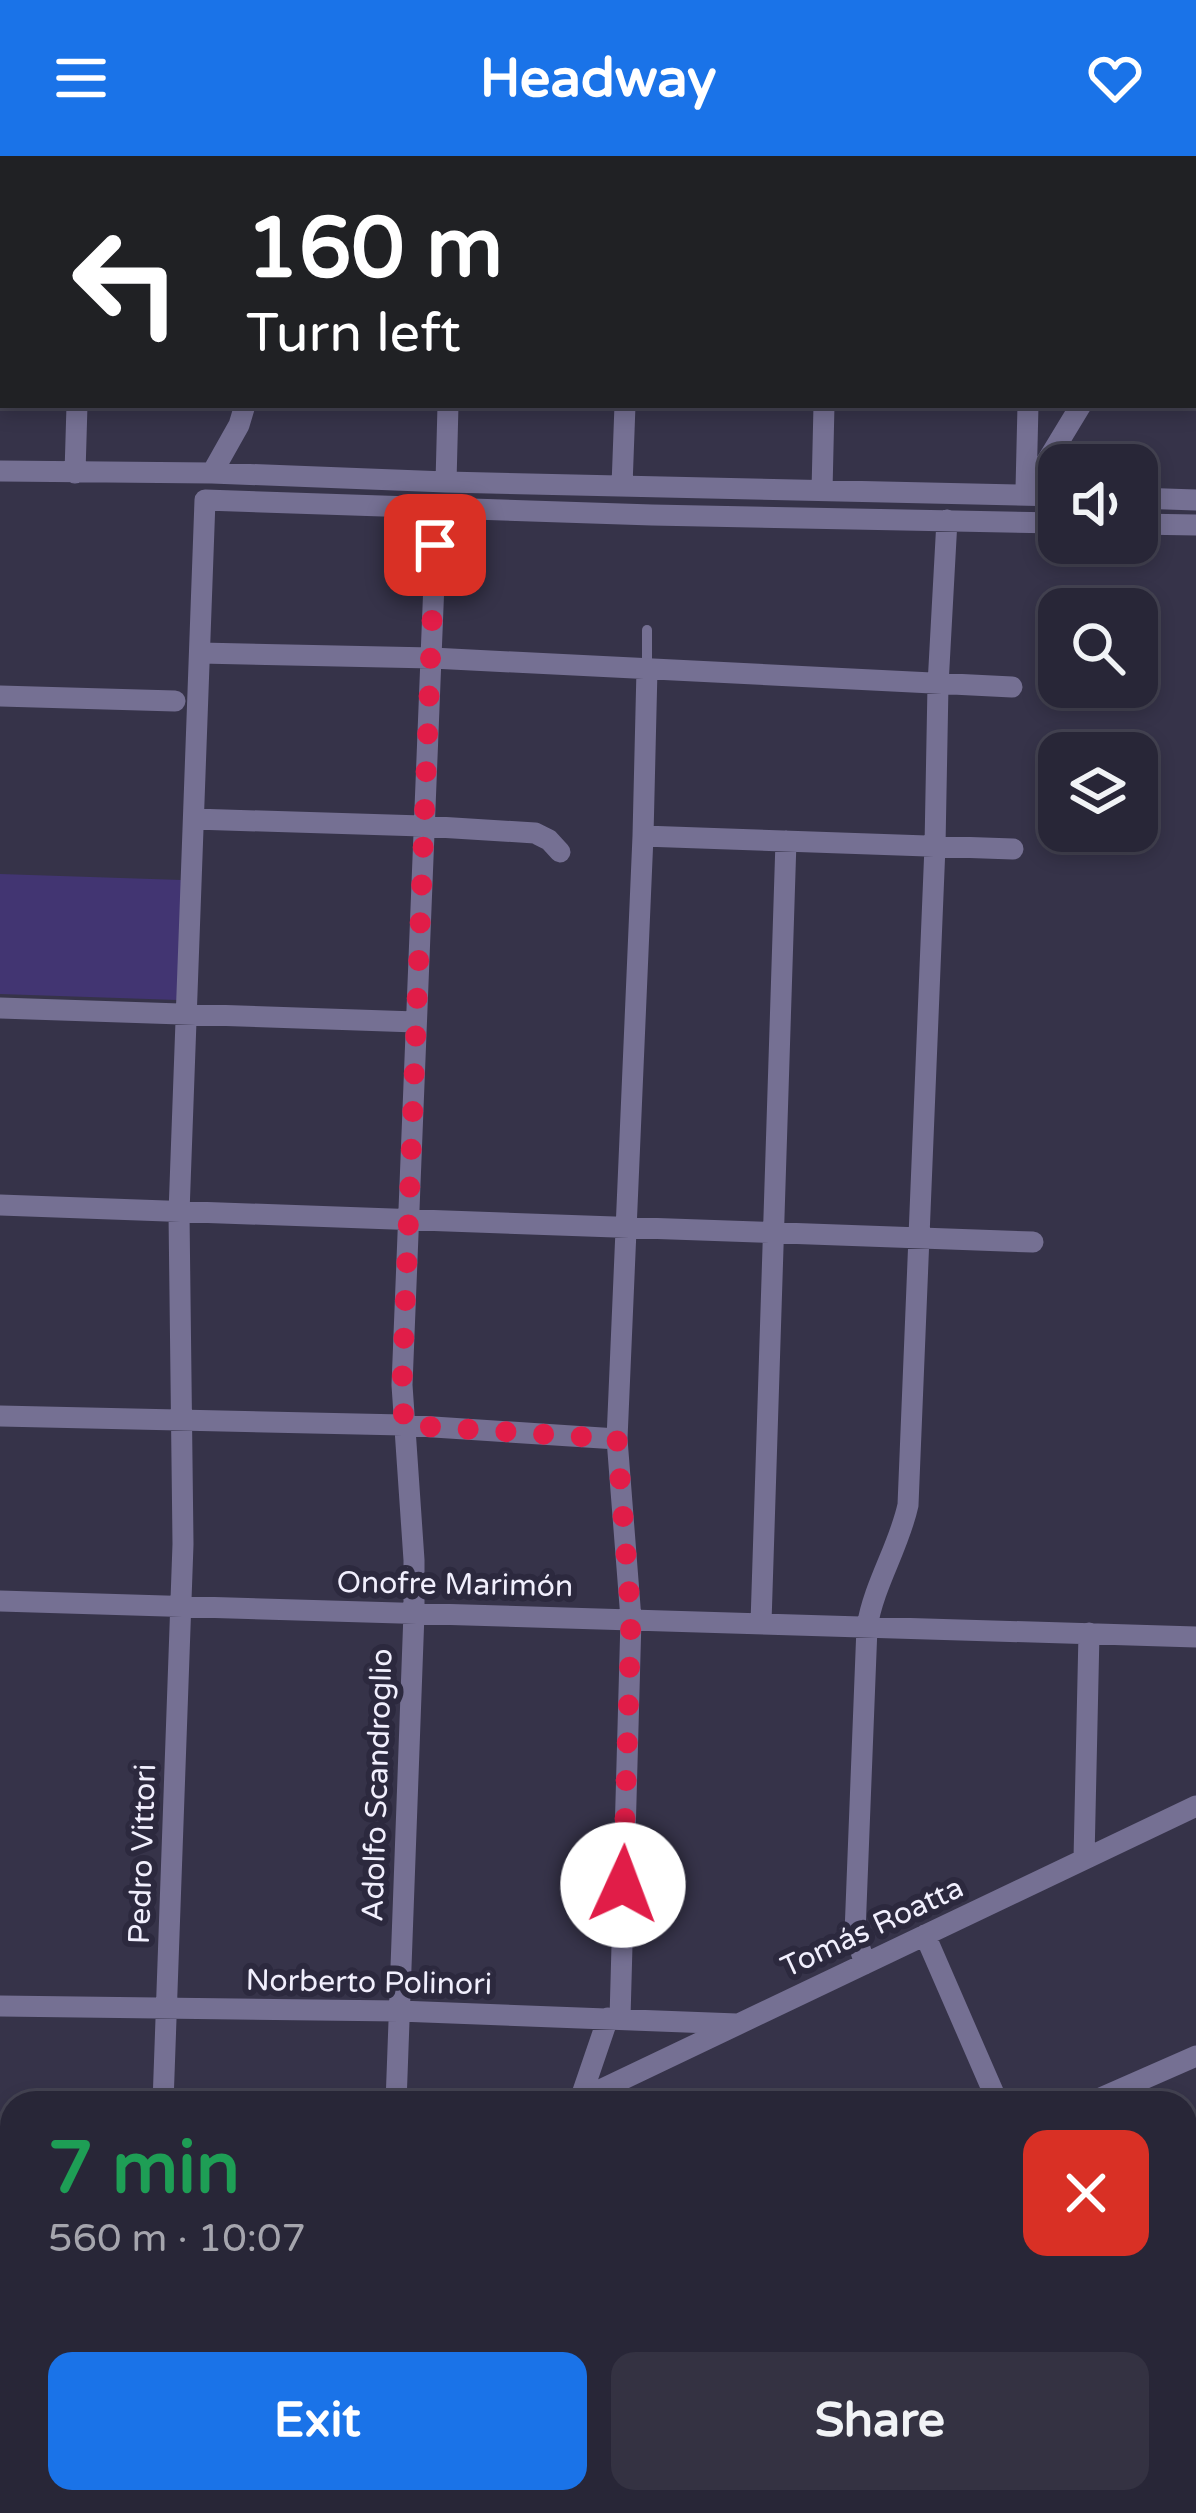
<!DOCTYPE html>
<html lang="en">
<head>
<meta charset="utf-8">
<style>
	body { margin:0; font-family:"Varela Round",sans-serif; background:#343242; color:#f1f3f6; height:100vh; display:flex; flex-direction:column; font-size:45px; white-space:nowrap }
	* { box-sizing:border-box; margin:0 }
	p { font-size:39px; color:#a5a5ad }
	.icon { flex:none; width:66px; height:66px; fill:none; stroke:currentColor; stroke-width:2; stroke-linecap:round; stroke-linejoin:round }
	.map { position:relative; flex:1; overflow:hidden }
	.panel { position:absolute; left:0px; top:1935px; width:1197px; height:423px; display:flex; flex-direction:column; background:#282637; border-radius:36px 36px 0 0; box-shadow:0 6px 18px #0003,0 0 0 3px #444352 }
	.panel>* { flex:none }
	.top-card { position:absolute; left:0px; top:0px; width:1197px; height:252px; box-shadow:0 6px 18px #0003,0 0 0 3px #444352; background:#202124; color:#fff; overflow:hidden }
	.buttons { position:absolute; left:1038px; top:288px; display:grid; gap:24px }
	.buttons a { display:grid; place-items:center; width:120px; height:120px; border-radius:24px; background:#282637; box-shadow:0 6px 18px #0003,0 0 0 3px #444352; font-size:60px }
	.pin { position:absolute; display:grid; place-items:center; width:102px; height:102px; color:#fff; margin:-51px; border-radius:24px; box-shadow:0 6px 18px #0006 }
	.me { position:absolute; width:132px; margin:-66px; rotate:2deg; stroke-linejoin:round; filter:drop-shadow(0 0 9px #0008) }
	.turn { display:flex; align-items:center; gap:42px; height:252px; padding:0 48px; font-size:54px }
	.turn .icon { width:156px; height:156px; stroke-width:2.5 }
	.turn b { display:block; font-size:84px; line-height:102px }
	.round { display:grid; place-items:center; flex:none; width:126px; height:126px; border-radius:24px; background:#343242 }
	.head { display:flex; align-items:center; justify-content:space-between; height:204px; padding:0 48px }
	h1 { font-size:72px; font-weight:700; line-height:90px; color:#1e9e55 }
	.action { display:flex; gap:24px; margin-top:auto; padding:24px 48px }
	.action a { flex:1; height:138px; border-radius:24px; background:#1a73e8; color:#fff; font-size:48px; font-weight:700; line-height:138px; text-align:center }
	.action a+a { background:#343242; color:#f1f3f6 }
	header { display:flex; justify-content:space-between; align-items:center; height:156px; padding:0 48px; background:#1a73e8; color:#fff; font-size:54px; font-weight:700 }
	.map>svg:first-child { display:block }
</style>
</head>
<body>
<header><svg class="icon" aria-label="menu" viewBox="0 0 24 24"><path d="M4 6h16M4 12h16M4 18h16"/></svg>Headway<svg class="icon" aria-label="heart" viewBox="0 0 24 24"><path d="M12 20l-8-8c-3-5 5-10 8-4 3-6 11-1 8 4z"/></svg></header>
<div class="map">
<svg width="1196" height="2357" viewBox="0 0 1196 2357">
	<rect width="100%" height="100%" fill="#363349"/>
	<path fill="#423572" d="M0,718L182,724L178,844L0,838Z"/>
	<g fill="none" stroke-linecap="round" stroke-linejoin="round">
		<path stroke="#757093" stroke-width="10" d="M647,513V474"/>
		<path stroke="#757093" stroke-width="21" d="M82,3V0
			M253,3V0
			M454,3L455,0
			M633,3V0
			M830,3V0
			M1034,3V0
			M1194,65L1196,62
			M0,315L212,317L446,326L1059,340
			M75,317L77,249
			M212,317L239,269L245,249
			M446,326L448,249
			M1026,329L1044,310L1081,249
			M622,330L625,249
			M1026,333L1028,249
			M822,335L824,249
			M1137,342L1196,344
			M1137,368L1196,369
			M200,497L432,502L1012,531
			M0,540L175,545
			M194,663L422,670L535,677L549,684L560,696
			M643,680L1013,693
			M0,852L416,866
			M0,1049L1033,1086
			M0,1260L403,1269L617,1283
			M0,1445L1196,1481
			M761,1467L786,685
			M1084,1703L1089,1477
			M925,1779L998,1947
			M865,1808L855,1777L867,1471C874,1428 899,1391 908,1349L935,690L938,529L947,364
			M0,1850L399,1855L737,1868
			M620,1862L631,1463L617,1283L643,680L647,513
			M580,1944L608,1862
			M163,1947L183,1388L179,1057L205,344L652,359L1059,367
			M396,1947L414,1457V1404L402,1229L437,351
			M573,1947L1196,1650
			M1089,1947L1196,1900
			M1185,2160L1196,2155
			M0,2225L12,2219
			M1185,2337L1196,2338
			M273,2346L278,2357
			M722,2346L727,2357
			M828,2346L830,2357
			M219,2357L242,2346
			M764,2357L789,2346"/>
	</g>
	<path fill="#8b89a0" d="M510,2346L542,2357H505L504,2355Z
		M626,2346H695L675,2357H626L623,2350Z
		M853,2346H923L922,2353L920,2357H852Z"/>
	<path fill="#716f82" d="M684,2346H695L673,2357L679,2348Z
		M880,2346H888L881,2357H859L862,2353Z"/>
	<path fill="#a29fba" stroke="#716f82" stroke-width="3" d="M511,2346H536L542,2357H517Z
		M601,2346H617L623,2357H586L585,2355Z
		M632,2346H669L673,2355L670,2357H637Z
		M863,2346H882V2354L862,2353Z
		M891,2346H923L922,2353H915L914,2357H890Z"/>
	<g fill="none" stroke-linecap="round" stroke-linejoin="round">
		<path stroke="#e11d48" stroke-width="21" stroke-dasharray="0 37.8" d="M435,389L402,1229L404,1269L617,1283L631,1462L623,1729"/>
	</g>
	<g text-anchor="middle" stroke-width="12" stroke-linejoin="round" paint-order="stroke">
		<g font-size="30" fill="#f1effd" stroke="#2c293e">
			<text transform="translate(455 1428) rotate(1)" y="10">Onofre Marimón</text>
			<text transform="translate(377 1629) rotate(-88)" y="10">Adolfo Scandroglio</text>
			<text transform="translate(142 1698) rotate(-88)" y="10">Pedro Vittori</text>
			<text transform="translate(872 1771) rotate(-25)" y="10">Tomás Roatta</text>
			<text transform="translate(369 1826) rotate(1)" y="10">Norberto Polinori</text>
		</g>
	</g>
</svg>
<div class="buttons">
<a><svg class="icon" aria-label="sound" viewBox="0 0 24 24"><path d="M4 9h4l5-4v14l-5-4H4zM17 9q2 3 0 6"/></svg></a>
<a><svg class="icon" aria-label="search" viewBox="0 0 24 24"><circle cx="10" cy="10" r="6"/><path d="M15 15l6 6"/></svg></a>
<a><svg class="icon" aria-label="layers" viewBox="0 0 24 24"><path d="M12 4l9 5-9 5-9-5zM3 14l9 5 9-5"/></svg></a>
</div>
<div class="pin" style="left:435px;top:389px;background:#d93025"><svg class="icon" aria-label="arrive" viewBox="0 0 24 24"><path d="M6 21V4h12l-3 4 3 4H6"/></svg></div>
<svg class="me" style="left:623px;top:1729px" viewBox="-20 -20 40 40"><circle r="19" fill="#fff"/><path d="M0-13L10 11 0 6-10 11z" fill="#e11d48"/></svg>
<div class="top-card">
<div class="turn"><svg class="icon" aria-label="left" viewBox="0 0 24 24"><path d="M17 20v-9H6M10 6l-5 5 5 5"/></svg><div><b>160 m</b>Turn left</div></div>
</div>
<section class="panel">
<div class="head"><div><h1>7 min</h1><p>560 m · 10:07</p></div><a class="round" style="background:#d93025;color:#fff"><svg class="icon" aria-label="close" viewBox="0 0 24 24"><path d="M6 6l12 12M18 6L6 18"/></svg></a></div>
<div class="action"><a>Exit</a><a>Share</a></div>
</section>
</div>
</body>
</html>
